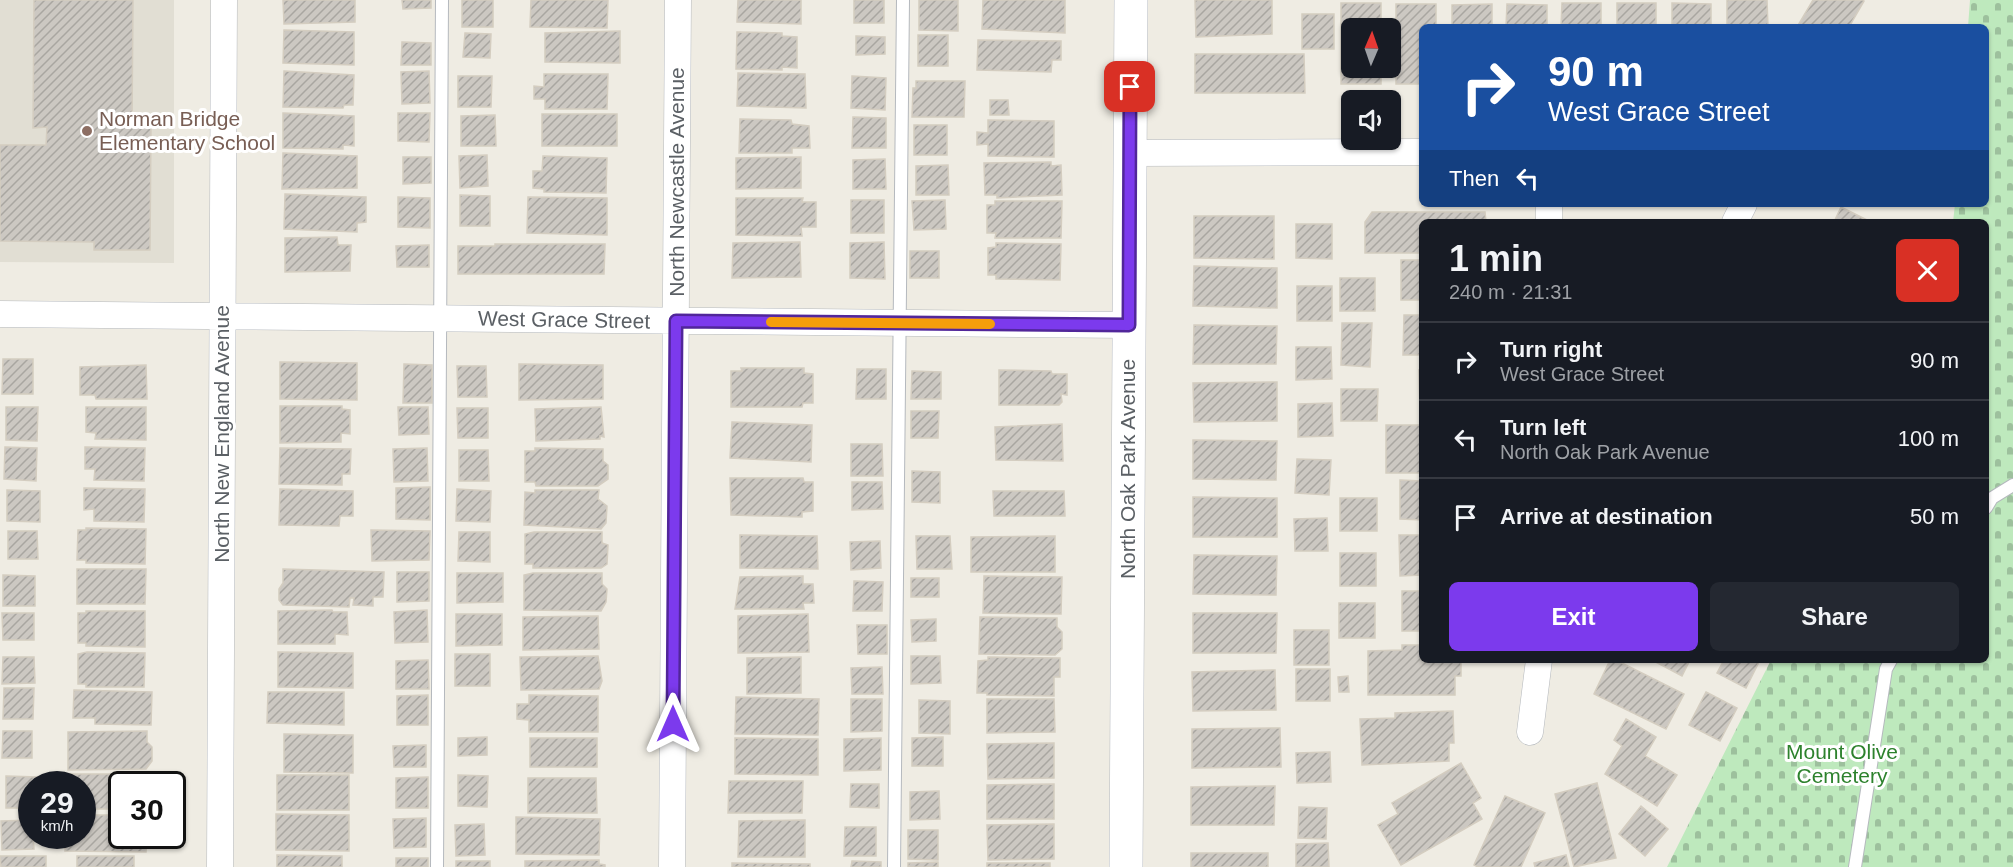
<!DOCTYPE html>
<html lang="en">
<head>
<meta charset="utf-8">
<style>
	body { margin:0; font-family:Helvetica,sans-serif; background:#242831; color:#f1f3f6; height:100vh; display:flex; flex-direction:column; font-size:22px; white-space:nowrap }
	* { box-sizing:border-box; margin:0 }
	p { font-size:20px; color:#9ea1a6 }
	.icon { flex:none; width:33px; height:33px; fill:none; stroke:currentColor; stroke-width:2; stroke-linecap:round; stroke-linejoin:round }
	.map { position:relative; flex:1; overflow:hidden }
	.sheet { position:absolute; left:1419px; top:219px; width:570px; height:444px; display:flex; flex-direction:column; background:#171b24; border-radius:9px; box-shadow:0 2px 4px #0004 }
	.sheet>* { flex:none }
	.banner { position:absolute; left:1419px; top:24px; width:570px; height:183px; border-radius:9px; box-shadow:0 2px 4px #0004; background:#1a4fa0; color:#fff; overflow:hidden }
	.needle { width:39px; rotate:2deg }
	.tools { position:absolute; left:1341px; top:18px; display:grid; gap:12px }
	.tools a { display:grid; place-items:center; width:60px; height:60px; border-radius:9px; background:#171b24; box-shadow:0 2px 4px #0004; font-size:30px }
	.speed { position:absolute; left:18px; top:771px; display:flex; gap:12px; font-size:30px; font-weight:700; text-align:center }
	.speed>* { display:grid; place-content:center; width:78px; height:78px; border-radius:50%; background:#171b24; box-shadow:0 2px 4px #0004; line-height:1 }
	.speed small { font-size:15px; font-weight:400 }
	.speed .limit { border:3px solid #111; border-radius:9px; background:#fff; color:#111 }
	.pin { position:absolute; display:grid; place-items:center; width:51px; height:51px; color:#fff; margin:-26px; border-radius:12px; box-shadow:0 3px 9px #0006 }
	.me { position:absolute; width:66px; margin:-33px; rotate:0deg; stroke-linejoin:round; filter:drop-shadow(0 0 4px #0008) }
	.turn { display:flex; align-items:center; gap:21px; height:126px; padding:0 30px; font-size:27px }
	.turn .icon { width:78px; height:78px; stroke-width:2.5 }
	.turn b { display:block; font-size:42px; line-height:51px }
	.then { display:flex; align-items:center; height:57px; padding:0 30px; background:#0003; gap:12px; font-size:22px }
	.round { display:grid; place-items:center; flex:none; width:63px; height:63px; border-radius:9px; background:#242831 }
	.overview { display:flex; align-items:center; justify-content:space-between; height:102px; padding:0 30px }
	h1 { font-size:36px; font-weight:700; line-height:45px }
	.cta { display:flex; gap:12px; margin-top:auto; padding:12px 30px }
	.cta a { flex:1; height:69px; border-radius:9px; background:#7c3aed; color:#fff; font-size:24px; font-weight:700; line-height:69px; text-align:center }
	.cta a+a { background:#242831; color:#f1f3f6 }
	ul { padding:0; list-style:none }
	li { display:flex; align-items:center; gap:18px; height:78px; padding:0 30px; border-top:2px solid #363941 }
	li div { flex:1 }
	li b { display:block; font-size:22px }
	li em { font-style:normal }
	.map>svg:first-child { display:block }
</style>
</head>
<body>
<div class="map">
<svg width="2013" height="867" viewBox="0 0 2013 867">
	<defs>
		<pattern id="cemetery-stones" width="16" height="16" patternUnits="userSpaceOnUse" patternTransform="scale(1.5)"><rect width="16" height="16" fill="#bee9bd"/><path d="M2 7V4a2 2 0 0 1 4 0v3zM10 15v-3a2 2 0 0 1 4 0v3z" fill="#9dc09d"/></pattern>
		<pattern id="building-hatch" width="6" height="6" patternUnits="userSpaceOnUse" patternTransform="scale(1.5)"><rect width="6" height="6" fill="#ccc8c2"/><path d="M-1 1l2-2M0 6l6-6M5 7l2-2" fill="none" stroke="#a9a6a1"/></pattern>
	</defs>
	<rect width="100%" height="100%" fill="#efece3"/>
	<path fill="#e1ded3" d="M0,0H174V263L0,262Z"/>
	<path fill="url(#cemetery-stones)" d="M1970,0H2013V867H1667L1771,660H1986V222H1953L1955,204H1986V27H1968Z"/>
	<path fill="url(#building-hatch)" stroke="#d4cdc0" stroke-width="1.5" d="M34,0H133L132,127H151L150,250H94V242L0,241V145H46L47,127L33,128Z
		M283,0H355V22L284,24Z
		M402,0H431V8L403,9Z
		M462,0H493V27H462Z
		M531,0H608L607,28L530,27Z
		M738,0H801V24L737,22Z
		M854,0H884V23H854Z
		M919,0H958V31L919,30Z
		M983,0H1065V33L982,29Z
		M1195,0H1272V34L1196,37Z
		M1727,0H1767L1768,27H1727Z
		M1813,0H1863L1864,1L1849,27H1797Z
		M1341,3H1381V28H1352V68H1381V84H1341Z
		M1562,3H1601V27H1561Z
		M1617,3H1656V27H1617Z
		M1672,3L1711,4V27H1672Z
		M1396,4H1436V27H1422V84H1396Z
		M1492,4V27H1452V5Z
		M1507,4L1547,5V27H1506Z
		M1302,14H1334V49H1302Z
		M284,30L354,32V65L283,63Z
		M620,31V63L545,62V33Z
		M737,32L782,33V36L797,37V68L782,67V70L736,69Z
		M465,33L491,34L490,58L463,57Z
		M918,35H948V66H918Z
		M856,36L885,37V54L856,55Z
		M978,40L1061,41V60H1052L1051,72L977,70Z
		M402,42L431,43V65H401Z
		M1195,54H1304L1305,93H1195Z
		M284,71L354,75L353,105H344L343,108L283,107Z
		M429,71L430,103L402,104L401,72Z
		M738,73L805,74L806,108L737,106Z
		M544,74H608L607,109H545V99H534V86L544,87Z
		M458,76H492L491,107H458Z
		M852,76L886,78L885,110L851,108Z
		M916,81H965L964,117H912L913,88H916Z
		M990,100H1008L1009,115H990Z
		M283,113L354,116V146L343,145V149L283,148Z
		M398,113H430L429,142L398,141Z
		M542,114H617V146H542Z
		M495,115L496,146H461V116Z
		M853,117L886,118V148H852Z
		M740,119L791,120L792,124L809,126L810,148H792V153H739Z
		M988,120L1054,121V157L988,156V144L977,145V132L988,133Z
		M914,125H947V155H914Z
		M283,153L357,156V188L282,189Z
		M487,155L488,186L460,188L459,156Z
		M543,156L607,158L606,193L544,192V189L533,188V171H542Z
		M403,157H431V183L403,184Z
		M801,157V188L736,189V158Z
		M885,159L886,189H853V160Z
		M1051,162V166L1061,165L1062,195L997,198V195H985L984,163Z
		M948,165L949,195H916V166Z
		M285,194L366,197V222L357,223V232L284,229Z
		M460,195L490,196V226H460Z
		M398,197L430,198V228L398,227Z
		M528,197L607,198V235L527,233Z
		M736,198H803L802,202H816V227H801L802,236L736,235Z
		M851,200H884V233H851Z
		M945,200L946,229L914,230L912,201Z
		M995,201H1062L1061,238H995L996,233H987V205H995Z
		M1841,207L1871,222H1834Z
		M1372,212H1485L1486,222H1422V253H1365V222Z
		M1194,216H1274V259L1194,258Z
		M1296,224H1332V259L1296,258Z
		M337,237L338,245H351L350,271L285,272V238Z
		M800,242L801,277L732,278L733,243Z
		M884,242L885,279L850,278V243Z
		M996,243L1061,244L1060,280L996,279V275H988V248L996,247Z
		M495,244H605L604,274H458V246H495Z
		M429,245V267H397L396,246Z
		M910,251H939V278H910Z
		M1401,260H1422V300H1401Z
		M1194,266L1277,268V308L1193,306Z
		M1340,278H1375V311H1340Z
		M1297,286H1332V321H1297Z
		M1404,315H1422V355H1403Z
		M1342,323H1372L1370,367L1341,365Z
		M1194,325L1277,326L1276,364H1193Z
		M1296,347H1331L1332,379L1296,380Z
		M3,359H33V394H2Z
		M280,362L357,363V400L280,399Z
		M404,364L432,365V403H403Z
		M519,364L603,365V399L519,400Z
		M146,365L147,399H96L95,395H80V367Z
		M457,366H486L487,397H458Z
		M741,368H804V373L813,374V403H803L802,407H731V371H742Z
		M857,369H886V399H856Z
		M999,370L1051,371L1052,374H1067V395L1061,394L1062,402L1059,405H999Z
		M1419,370H1422V409H1420Z
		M912,371L941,372V399H911Z
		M1277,382V421L1194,422L1193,383Z
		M1341,389H1378L1377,421H1341Z
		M1332,403L1333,436L1298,437V404Z
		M280,406H342V409L350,410V434L341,433V442L280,443Z
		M6,407H38L37,441L6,440Z
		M86,407H146V440L95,439L96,433L86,432Z
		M398,407H428L429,434L399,435Z
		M601,407L604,437L600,436V439L536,441L535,409Z
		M457,408H488V438H458Z
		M911,411H939L938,438H911Z
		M732,422L812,425L811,462L730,458Z
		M1062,424L1063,461L996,460L995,427Z
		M1386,425H1422V473H1386Z
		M1193,440L1277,441L1276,480L1193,479Z
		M851,444H882L883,476H851Z
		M5,447L37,448L36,481L4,479Z
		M85,447L145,448L144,481L94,480L95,469H85Z
		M280,448L351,449L350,474H342V485L279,484Z
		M427,448L428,481L394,482L393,449Z
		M535,448L603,449V461L608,465V479L598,486H536L535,482H525V451H535Z
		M459,450H488L489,481H459Z
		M1297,459L1331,460L1329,495L1295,493Z
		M912,471L940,472V503L912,502Z
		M730,478H803L804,482H813V511L802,512V517L731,515Z
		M1400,480L1422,481V520L1400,519Z
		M852,482H882L883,509L852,510Z
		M430,487V520L396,519V488Z
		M84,488L145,489L144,522L94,521V509L84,510Z
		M280,489L353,491V516H340L339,526L279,525Z
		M457,489L491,491L490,522L456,521Z
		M7,490L40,491V522L7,521Z
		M535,490H599L598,499L607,506L606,523L601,529L524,525L525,492L535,493Z
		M993,491H1064L1065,516H994Z
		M1193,497L1277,498V537H1193Z
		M1340,498H1377V531H1340Z
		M1327,518L1328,551H1295L1294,519Z
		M86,528L146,529L145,564L86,563V560H77L78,530H86Z
		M371,530L430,531L429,560L372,561Z
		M8,531H37L38,559H8Z
		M459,532H490V562L458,561Z
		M534,532H602V543L608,545L607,564L601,568H533V564H525V534Z
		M740,535L817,536L818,569L740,568Z
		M1399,535H1422V575L1400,576Z
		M916,536H950L952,569H917Z
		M1055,536V572H971V537Z
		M880,541L881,568L851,570L850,542Z
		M1340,553H1376V586H1340Z
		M1194,555L1277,556L1276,595L1193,594Z
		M77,569H146L145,604H77Z
		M283,569L384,572L383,597H373V606L353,605L354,598H350L349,607L283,605L279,600V589L283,583Z
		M397,572H429V601L397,602Z
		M457,573H503V602L457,603Z
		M533,573H602V584L607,589L606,602L601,611L524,610V575Z
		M3,575L35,576V606H3Z
		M803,576V584H813L814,603H803L804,609H735L740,577Z
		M984,576L1062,577L1061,614L983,613Z
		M911,578H939V597H911Z
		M854,581L883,582L882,611H853Z
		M1402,591H1422V631H1402Z
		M1339,603H1375V638H1339Z
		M332,610L333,612H347L348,635L335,634V644H278V611Z
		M427,610L428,642L395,643L394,612Z
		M86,611H145V647L86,646V643H78V613H86Z
		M2,613H34V640H3Z
		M1193,613H1277L1276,653H1193Z
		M456,614H502V645L456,646Z
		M808,614L809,652L738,653V616Z
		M598,616L599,649L523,650V617Z
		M980,617L1057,618V627L1062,632V649L1055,655L979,654Z
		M936,619V641L912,642L911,620Z
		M857,625H887V654H858Z
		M1294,630H1329V665H1294Z
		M1402,645H1422V660H1461V676H1455V695H1368V651L1402,650Z
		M87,652L145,653L144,687H86V684H78V654Z
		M278,652L353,653V688L278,687Z
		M455,654H490V686H455Z
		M598,656L602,681L599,689L521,690L520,657Z
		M911,656H940L941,683L911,684Z
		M3,657H34L35,683L2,684Z
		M801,657V693L747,694V658Z
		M988,657L1060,658V677H1054V696L987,695V693H977L978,661L988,660Z
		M428,660L429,689H396V661Z
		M1610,660H1616L1684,694L1666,729L1594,694Z
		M1652,660H1690L1682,676Z
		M1724,660H1760L1746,688L1717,673Z
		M882,667L883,694H852L851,668Z
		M1296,669H1330V701H1296Z
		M1275,670L1276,710L1193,711L1192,672Z
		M1348,676L1349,692H1339L1338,677Z
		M4,688H34L33,719H3Z
		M74,690L152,692L151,725L95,724V718H73Z
		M268,692H344V725L267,723Z
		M1706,692L1737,708L1720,741L1689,725Z
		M428,695V725H397V696Z
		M529,695L598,696V732H529V720L517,719V704H529Z
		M736,697L819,699L818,735L735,734Z
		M851,699H882V731L851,732Z
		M987,699H1054L1055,732L987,733Z
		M919,700L950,701V734L919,733Z
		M1453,711L1454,743H1449V761L1362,765L1360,719L1395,718V713Z
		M1626,719L1656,737L1645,756L1677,775L1657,806L1605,774L1622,746L1614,740Z
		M1280,728L1281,767L1192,768V729Z
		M3,731H32V758H2Z
		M147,731V742L152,747V761L146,769L68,770V732Z
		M284,734L353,735V773L284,772Z
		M487,737V755L458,756V738Z
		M943,737V766H912V738Z
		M530,738H597V767H530Z
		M735,738L818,739V775L735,774Z
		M881,738V770L844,771V739Z
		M1054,743V778L988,779L987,744Z
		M426,745V767H394L393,746Z
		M1330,752L1331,782L1297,783L1296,753Z
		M1461,763L1481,798L1473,803L1482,819L1401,865L1378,825L1398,814L1392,803Z
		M67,774H147V784H122V809H82V784H67Z
		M277,775H349V810H277Z
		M458,775L488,776L487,807L458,806Z
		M6,776L38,777V784H32V808H6Z
		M428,777V808H396V778Z
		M528,778H596L597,813H528Z
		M729,781H803L802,813H728Z
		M1597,783L1616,858L1574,867L1555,794Z
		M851,784H879V808L850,807Z
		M1054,784V819H987V785Z
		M1275,786L1274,825H1191V787Z
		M939,791L940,819L910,820V792Z
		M1505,796L1545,813L1521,867H1478L1474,865Z
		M1641,806L1668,829L1645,856L1619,834Z
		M1299,807L1327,808L1326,839L1298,838Z
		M276,814L349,815V851L276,850Z
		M82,815H122V836H147L146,852L65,851L66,836H82Z
		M516,817L600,819L599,855L516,854Z
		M426,818V847L394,848L393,819Z
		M32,820L34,849L2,850L1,821Z
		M805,820V857H738L739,821Z
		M484,824L485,855L456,856L455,825Z
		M1054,824V859L988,860L987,825Z
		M845,827H876V856H844Z
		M908,830H938V860L908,859Z
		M1328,843L1329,867H1296V844Z
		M1191,853H1268V867H1191Z
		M277,855L342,856V867H277Z
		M1566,855L1569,867H1535L1534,863Z
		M0,856H46V867H1Z
		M77,856H134V867H77Z
		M396,858H428V867H396Z
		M599,860V864L605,865V867H525V861Z
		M456,861H490V867H456Z
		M852,861L881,862V867H851Z
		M938,862V867H908V863Z
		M732,863L810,864V867H732Z
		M987,863H1050V867H987Z"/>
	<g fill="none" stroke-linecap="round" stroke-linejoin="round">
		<defs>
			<path id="lane" d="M1986,508L1992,498L2013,485
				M437,867L442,0
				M894,867L903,0
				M1855,867L1886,669L1891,660"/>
			<path id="street" d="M1130,153L1422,152
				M1549,222V204
				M1735,222L1744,204
				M0,314L1129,325
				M1530,732L1539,660
				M220,867L224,0
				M672,867L678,0"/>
			<path id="secondary" d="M1126,867L1131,0"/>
		</defs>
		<use href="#lane" stroke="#b5b9be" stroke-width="14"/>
		<use href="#street" stroke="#b5b9be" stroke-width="27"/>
		<use href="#secondary" stroke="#b6bac0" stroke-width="34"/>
		<use href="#lane" stroke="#fff" stroke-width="12"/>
		<use href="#street" stroke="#fff" stroke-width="26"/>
		<use href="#secondary" stroke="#fff" stroke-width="33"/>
	</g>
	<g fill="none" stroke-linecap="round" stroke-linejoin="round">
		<defs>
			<path id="route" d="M673,724L676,321L1129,325L1130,87"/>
		</defs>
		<use href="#route" stroke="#51269a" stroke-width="15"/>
		<use href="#route" stroke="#7c3aed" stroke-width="10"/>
		<path stroke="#f59e0b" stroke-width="10" d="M771,322L990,324"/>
	</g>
	<circle fill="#8d6e63" stroke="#fff" stroke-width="2" cx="87" cy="131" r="6"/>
	<g text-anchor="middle" stroke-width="6" stroke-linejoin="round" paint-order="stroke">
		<g font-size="21" fill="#785e54" stroke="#fff" text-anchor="start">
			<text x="99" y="126">Norman Bridge<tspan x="99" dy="24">Elementary School</tspan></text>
		</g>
		<g font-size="21" fill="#5b6065" stroke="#fff">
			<text transform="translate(677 182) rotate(-90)" y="7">North Newcastle Avenue</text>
			<text transform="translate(564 320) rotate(1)" y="7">West Grace Street</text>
			<text transform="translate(222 434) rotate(-90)" y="7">North New England Avenue</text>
			<text transform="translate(1128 469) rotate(-90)" y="7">North Oak Park Avenue</text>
		</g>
		<g font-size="21" fill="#2d822d" stroke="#fff">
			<text x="1842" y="759">Mount Olive<tspan x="1842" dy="24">Cemetery</tspan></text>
		</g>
	</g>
</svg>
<div class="tools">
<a><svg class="needle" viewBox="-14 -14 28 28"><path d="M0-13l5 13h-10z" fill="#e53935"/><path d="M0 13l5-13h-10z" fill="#9ea1a6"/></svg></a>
<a><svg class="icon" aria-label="sound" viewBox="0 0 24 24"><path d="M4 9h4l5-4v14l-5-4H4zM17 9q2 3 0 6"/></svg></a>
</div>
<div class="speed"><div>29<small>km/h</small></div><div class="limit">30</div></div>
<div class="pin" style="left:1130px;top:87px;background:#d93025"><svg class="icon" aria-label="arrive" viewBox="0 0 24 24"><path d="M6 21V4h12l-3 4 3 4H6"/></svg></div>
<svg class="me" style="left:673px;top:724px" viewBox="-20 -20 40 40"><path d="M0-17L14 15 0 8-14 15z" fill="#7c3aed" stroke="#fff" stroke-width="4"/></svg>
<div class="banner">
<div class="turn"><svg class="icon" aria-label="right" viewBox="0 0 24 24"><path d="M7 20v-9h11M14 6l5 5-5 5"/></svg><div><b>90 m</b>West Grace Street</div></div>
<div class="then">Then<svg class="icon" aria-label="left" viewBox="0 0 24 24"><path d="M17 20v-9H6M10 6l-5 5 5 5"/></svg></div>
</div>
<section class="sheet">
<div class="overview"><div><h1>1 min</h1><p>240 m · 21:31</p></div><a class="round" style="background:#d93025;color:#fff"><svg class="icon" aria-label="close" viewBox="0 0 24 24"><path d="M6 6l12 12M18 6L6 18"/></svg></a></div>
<ul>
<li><svg class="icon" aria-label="right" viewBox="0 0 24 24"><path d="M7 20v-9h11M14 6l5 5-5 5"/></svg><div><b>Turn right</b><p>West Grace Street</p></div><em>90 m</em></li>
<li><svg class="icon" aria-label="left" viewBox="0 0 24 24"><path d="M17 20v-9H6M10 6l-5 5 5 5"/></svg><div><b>Turn left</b><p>North Oak Park Avenue</p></div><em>100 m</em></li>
<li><svg class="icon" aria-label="arrive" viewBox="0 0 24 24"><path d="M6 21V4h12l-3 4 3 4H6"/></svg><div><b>Arrive at destination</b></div><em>50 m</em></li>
</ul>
<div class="cta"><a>Exit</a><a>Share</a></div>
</section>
</div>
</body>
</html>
